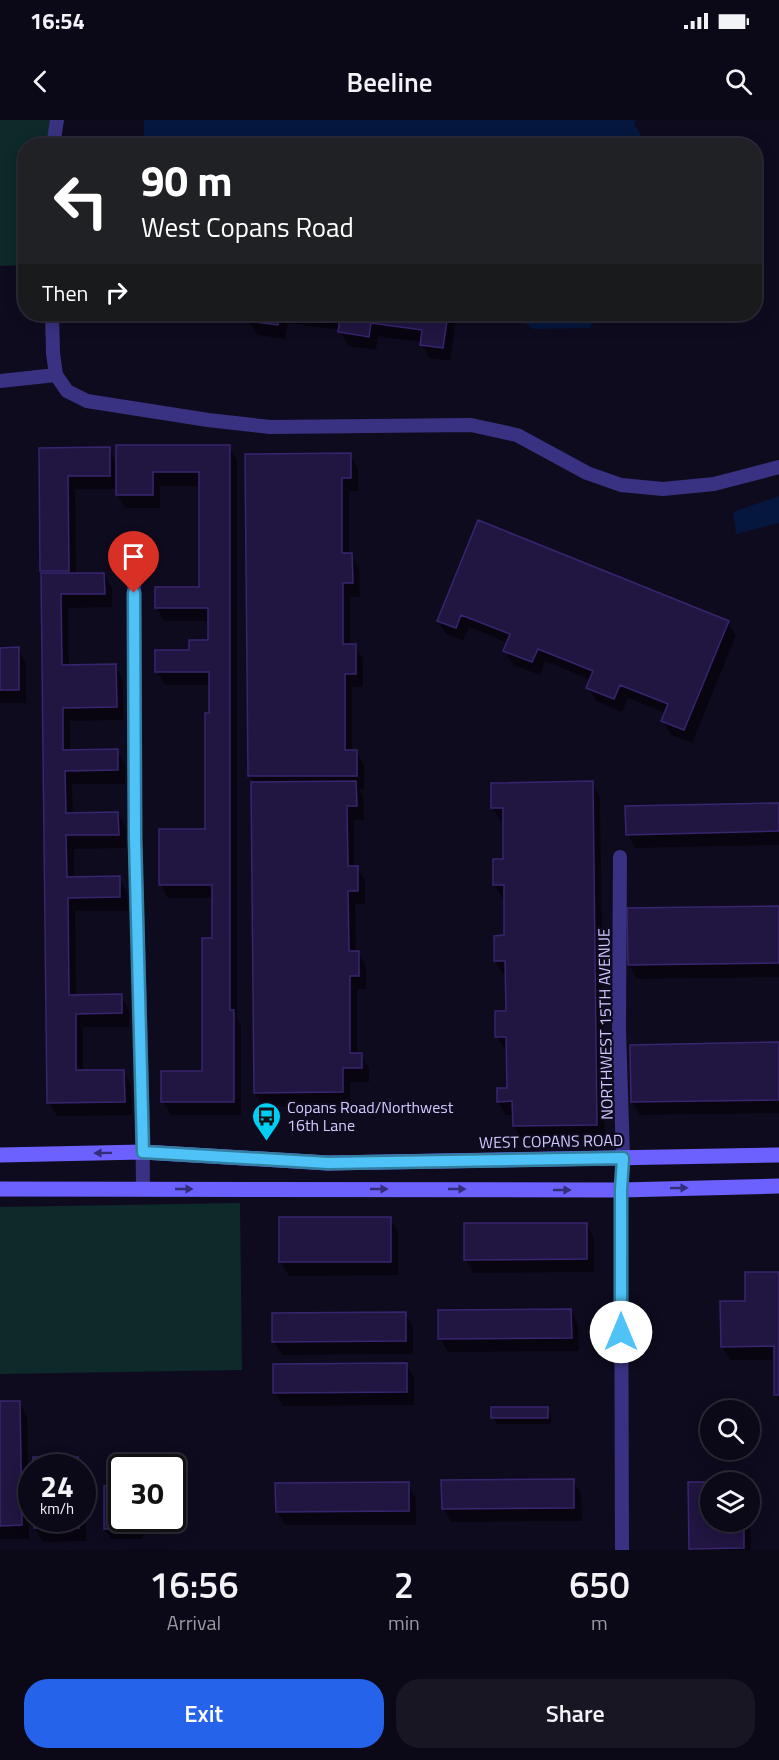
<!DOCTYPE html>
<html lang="en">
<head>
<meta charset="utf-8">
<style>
	body { margin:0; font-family:"Titillium Web",sans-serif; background:#191624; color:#f1f3f6; height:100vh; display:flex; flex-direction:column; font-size:22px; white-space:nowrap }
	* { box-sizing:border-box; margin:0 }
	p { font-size:20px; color:#9a9aa1 }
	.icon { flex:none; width:33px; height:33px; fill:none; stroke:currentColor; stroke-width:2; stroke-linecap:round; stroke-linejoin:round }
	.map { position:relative; height:1430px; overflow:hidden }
	.sheet { display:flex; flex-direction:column; background:#0b0817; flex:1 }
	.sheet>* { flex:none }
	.banner { position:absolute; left:18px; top:18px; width:744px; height:183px; border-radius:24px; box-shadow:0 3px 15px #0003,0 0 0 2px #2b2936; background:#202124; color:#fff; overflow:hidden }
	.fabs { position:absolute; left:700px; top:1280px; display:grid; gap:12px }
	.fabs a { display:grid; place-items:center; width:60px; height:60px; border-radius:50%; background:#0b0817; box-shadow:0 3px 15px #0003,0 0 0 2px #2b2936; font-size:30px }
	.speed { position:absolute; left:18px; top:1334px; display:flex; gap:12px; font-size:30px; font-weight:700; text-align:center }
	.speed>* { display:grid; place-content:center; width:78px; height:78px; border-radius:50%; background:#0b0817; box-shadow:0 3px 15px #0003,0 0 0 2px #2b2936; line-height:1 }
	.speed small { font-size:15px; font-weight:400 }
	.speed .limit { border:3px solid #111; border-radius:9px; background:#fff; color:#111 }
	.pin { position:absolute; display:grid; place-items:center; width:51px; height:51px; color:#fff; margin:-62px -26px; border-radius:50% 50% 50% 0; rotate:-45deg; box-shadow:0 0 6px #0007 }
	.pin .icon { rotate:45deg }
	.me { position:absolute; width:66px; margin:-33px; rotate:0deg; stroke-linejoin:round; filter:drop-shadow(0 0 4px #0008) }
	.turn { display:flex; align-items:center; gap:21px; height:126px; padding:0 24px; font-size:27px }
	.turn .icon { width:78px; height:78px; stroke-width:2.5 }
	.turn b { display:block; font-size:42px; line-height:51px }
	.then { display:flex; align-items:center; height:57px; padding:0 24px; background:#0003; gap:12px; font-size:22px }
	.eta { display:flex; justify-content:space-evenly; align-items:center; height:102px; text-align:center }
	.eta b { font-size:36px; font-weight:600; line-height:42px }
	.action { display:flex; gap:12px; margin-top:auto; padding:12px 24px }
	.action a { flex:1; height:69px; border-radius:24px; background:#2563eb; color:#fff; font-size:24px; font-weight:600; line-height:69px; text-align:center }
	.action a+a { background:#191624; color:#f1f3f6 }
	.status { display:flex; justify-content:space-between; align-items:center; height:42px; padding:0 30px; background:#0b0817; direction:ltr }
	.status svg { height:16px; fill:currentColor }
	header { display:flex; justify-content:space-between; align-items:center; height:78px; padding:0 24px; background:#0b0817; font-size:27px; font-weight:600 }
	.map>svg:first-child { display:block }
</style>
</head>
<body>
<div class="status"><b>16:54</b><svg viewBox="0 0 49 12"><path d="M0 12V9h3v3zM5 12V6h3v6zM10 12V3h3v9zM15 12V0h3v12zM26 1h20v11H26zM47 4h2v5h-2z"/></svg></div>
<header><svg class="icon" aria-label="back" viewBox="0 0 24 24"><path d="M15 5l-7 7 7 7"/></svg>Beeline<svg class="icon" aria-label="search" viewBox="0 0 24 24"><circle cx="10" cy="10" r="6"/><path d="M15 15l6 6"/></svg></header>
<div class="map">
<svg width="779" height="1430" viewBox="0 0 779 1430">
	<rect width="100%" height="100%" fill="#0f0b1f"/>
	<path fill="#0d2929" d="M0,0H57L53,25L26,26L25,145L0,146Z
		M240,1083L242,1250L0,1254V1087Z"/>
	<path fill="#05173e" d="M144,0H636L634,3L643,20V25H144Z
		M512,194H597L590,208L534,209Z
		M779,376V403L736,414L733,392Z"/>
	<path fill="#0007" d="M166,194H198L197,202L169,198Z
		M230,194H457L450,241L429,238L421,222L378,216L376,230L348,226L340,210L288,203L285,219L257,215L249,201L250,196Z
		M229,327L237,340V899L241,906V995H171L163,982L203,952L213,819V778H168L160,764L206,710L211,565H165L157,552L209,522V501H164L156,487L201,468V366H160V388H125L117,374V369H75L76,454H104L112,468V487L68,488L69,546H115L123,560L124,600L70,601V631H117L125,644V664H72L73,694H118L126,708V728L74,729V758H119L127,772L128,791H75L76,876H121L129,890V907H83V952L123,951L131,965L132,995L57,996L49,982L44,455L42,450L41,329H109L117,344Z
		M350,335L358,348V371H349V435H351L359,448L360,477H350V526L355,525L363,539V567H352V631H356L364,645V669H359L363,676L364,700H354V747H357L365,761V784H355L356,832H358L366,846V869H357V935H361L369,948V962H350V986L263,987L255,973L254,663L249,655L246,336Z
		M478,402L728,503L736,516L692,623L671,615L663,601L666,593L628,578L622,592L596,581L588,567L591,560L545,541L540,555L513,545L505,531L508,523L469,507L463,521L446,514L438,501Z
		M0,529H18L26,543V583H0Z
		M592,663L600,677L605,1019L522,1020L514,1006V995H506L498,981L508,969V930H505L497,917L507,893V854H503L495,840L506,817V778H502L494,764L505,740L504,701H500L492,687Z
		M779,684V725L635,728L628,714Z
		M779,787V857L637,859L629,845Z
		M779,924V993L640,995L632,982Z
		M390,1098L398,1112V1155L289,1156L281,1142Z
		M586,1104L594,1118V1152L473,1153L466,1139Z
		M779,1153V1281L775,1275V1240H730L722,1226L746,1183Z
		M570,1190L578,1204L579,1231L448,1232L440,1218Z
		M405,1193L413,1207V1234L282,1235L274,1221Z
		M406,1244L414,1258V1285L283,1286L275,1273Z
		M19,1282L27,1296L29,1419H0V1283Z
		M547,1288L551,1295V1304H497L493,1298Z
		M82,1347L85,1352L86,1421L43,1422L35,1408V1398H82Z
		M573,1361L581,1374L582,1401L451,1402L443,1389Z
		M408,1364L416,1378V1405H285L277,1392Z
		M711,1364V1401H750V1377L751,1430H691Z
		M122,1398H143V1419H111L105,1409Z"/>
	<path fill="#211541" stroke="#38256f" stroke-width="1.5" d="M249,194H280L278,205L248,201Z
		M309,194H448L443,228L420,225L422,210L371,203L369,217L338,212L340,198Z
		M116,325H230V890H234V982H161V951H202V818H212V765H159V709H205V593H209V552H155V530H189V520H208V488H155V467H199V352H153V375H116Z
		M110,327V356H68L69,451H40L39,328Z
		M351,333V358H342V433H352L353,463H343V524H356V554H345V630H357V656H248L245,334Z
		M478,400L729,501L684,610L661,601L668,584L620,565L614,579L586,568L593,551L538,529L532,542L503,531L510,514L461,495L456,508L437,501Z
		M41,453H104L105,474H61L62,545L116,544L117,587L63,588V630L118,629V650L65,651L66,693L118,692L119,715H66L67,757L120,756V777L68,778L69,875L122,874V893L76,894V950H124L125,982L47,983Z
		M19,527V570H0V528Z
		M356,661L357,686H347L348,746H358V771H348L349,831H359V856H350V933H362V948H343V972L254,973L251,662Z
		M593,661L597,1005L513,1006L512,981L497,982V968H507L506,917H495V891H506L505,841H494V816L504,815V765H493V739H503V688H491V663Z
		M779,683V711L626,715L625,686Z
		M779,786V843L628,845L627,788Z
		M779,922V980L631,982L630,925Z
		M279,1097H391V1142H279Z
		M464,1103H587V1139L464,1140Z
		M745,1152H779V1275H774V1226L721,1227L720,1181H745Z
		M571,1189L572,1218L438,1219V1190Z
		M406,1192V1221L272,1222V1193Z
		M407,1243V1272L273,1273V1244Z
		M0,1281H20L22,1405L0,1406Z
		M491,1287H548V1298H491Z
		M33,1337H78V1347H33Z
		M574,1359V1388L442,1389L441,1360Z
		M409,1362V1391L276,1392L275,1363Z
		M688,1362H711V1401H744V1428L689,1429Z
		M104,1366H122V1398H138V1409H104Z
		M34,1398H79V1408H34Z"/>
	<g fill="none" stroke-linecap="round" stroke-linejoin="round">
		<path stroke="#393282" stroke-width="14" d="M53,26L57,0
			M52,194L53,233L56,255
			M0,261L56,255L67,271L87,281L208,300L270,307L471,305L517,315L587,353L621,365L663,369L714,364L779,347
			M134,434L135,718L142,971L143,1068
			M620,737L619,910L623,1038L621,1070L622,1430"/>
		<path stroke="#6c60ff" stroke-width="15" d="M0,1035L143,1032L328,1043L779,1035
			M0,1069L621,1070L779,1066"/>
	</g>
	<defs><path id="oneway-solid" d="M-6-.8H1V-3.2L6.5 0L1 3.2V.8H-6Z" transform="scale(1.5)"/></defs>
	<g fill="#342d79">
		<use href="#oneway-solid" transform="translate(103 1033) rotate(179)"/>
		<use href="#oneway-solid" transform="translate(679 1068) rotate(-1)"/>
		<use href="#oneway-solid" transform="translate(184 1069)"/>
		<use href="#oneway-solid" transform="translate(379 1069)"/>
		<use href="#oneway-solid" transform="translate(457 1069)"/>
		<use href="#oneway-solid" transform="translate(562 1070)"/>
	</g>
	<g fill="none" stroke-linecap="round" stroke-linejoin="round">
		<defs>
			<path id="route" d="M134,473L135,718L143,1032L328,1043L623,1038L621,1070V1212"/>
		</defs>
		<use href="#route" stroke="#337fa1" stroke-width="15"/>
		<use href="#route" stroke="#4fc3f7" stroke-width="10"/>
	</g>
	<defs>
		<symbol id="bus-pin" viewBox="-11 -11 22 30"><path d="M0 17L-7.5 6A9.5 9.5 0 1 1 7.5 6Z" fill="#00cef4" stroke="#0f0b1f"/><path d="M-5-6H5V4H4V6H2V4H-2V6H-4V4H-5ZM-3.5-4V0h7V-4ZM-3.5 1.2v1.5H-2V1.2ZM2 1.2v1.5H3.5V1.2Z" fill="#111"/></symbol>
	</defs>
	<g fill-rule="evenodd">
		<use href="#bus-pin" x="250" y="980" width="33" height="45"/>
	</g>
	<g text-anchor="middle" stroke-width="4.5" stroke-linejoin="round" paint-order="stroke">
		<g font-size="16" fill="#d2c9ff" stroke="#0f0b1f">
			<text transform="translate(605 904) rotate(-91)" y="6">NORTHWEST 15TH AVENUE</text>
			<text transform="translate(551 1021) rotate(-1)" y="6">WEST COPANS ROAD</text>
		</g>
		<g font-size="16" fill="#d2c9ff" stroke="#0f0b1f" text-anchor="start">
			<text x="287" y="993">Copans Road/Northwest<tspan x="287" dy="18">16th Lane</tspan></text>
		</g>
	</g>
</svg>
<div class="fabs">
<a><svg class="icon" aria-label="search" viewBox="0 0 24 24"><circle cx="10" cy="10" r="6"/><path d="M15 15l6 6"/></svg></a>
<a><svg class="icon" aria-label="layers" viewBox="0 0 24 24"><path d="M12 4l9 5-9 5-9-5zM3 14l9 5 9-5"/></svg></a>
</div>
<div class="speed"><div>24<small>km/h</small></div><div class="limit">30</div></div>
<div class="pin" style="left:134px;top:473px;background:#d93025"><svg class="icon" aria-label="arrive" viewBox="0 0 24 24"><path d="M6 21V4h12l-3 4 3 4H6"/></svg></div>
<svg class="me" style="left:621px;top:1212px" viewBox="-20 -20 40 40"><circle r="19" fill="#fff"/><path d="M0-13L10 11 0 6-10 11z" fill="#4fc3f7"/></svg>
<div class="banner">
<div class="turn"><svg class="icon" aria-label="left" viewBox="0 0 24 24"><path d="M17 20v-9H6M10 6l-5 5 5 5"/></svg><div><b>90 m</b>West Copans Road</div></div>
<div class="then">Then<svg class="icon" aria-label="right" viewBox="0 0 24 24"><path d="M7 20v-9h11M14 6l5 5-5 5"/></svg></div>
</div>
</div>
<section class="sheet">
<div class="eta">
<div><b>16:56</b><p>Arrival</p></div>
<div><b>2</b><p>min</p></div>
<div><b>650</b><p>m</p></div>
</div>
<div class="action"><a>Exit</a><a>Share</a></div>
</section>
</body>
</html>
